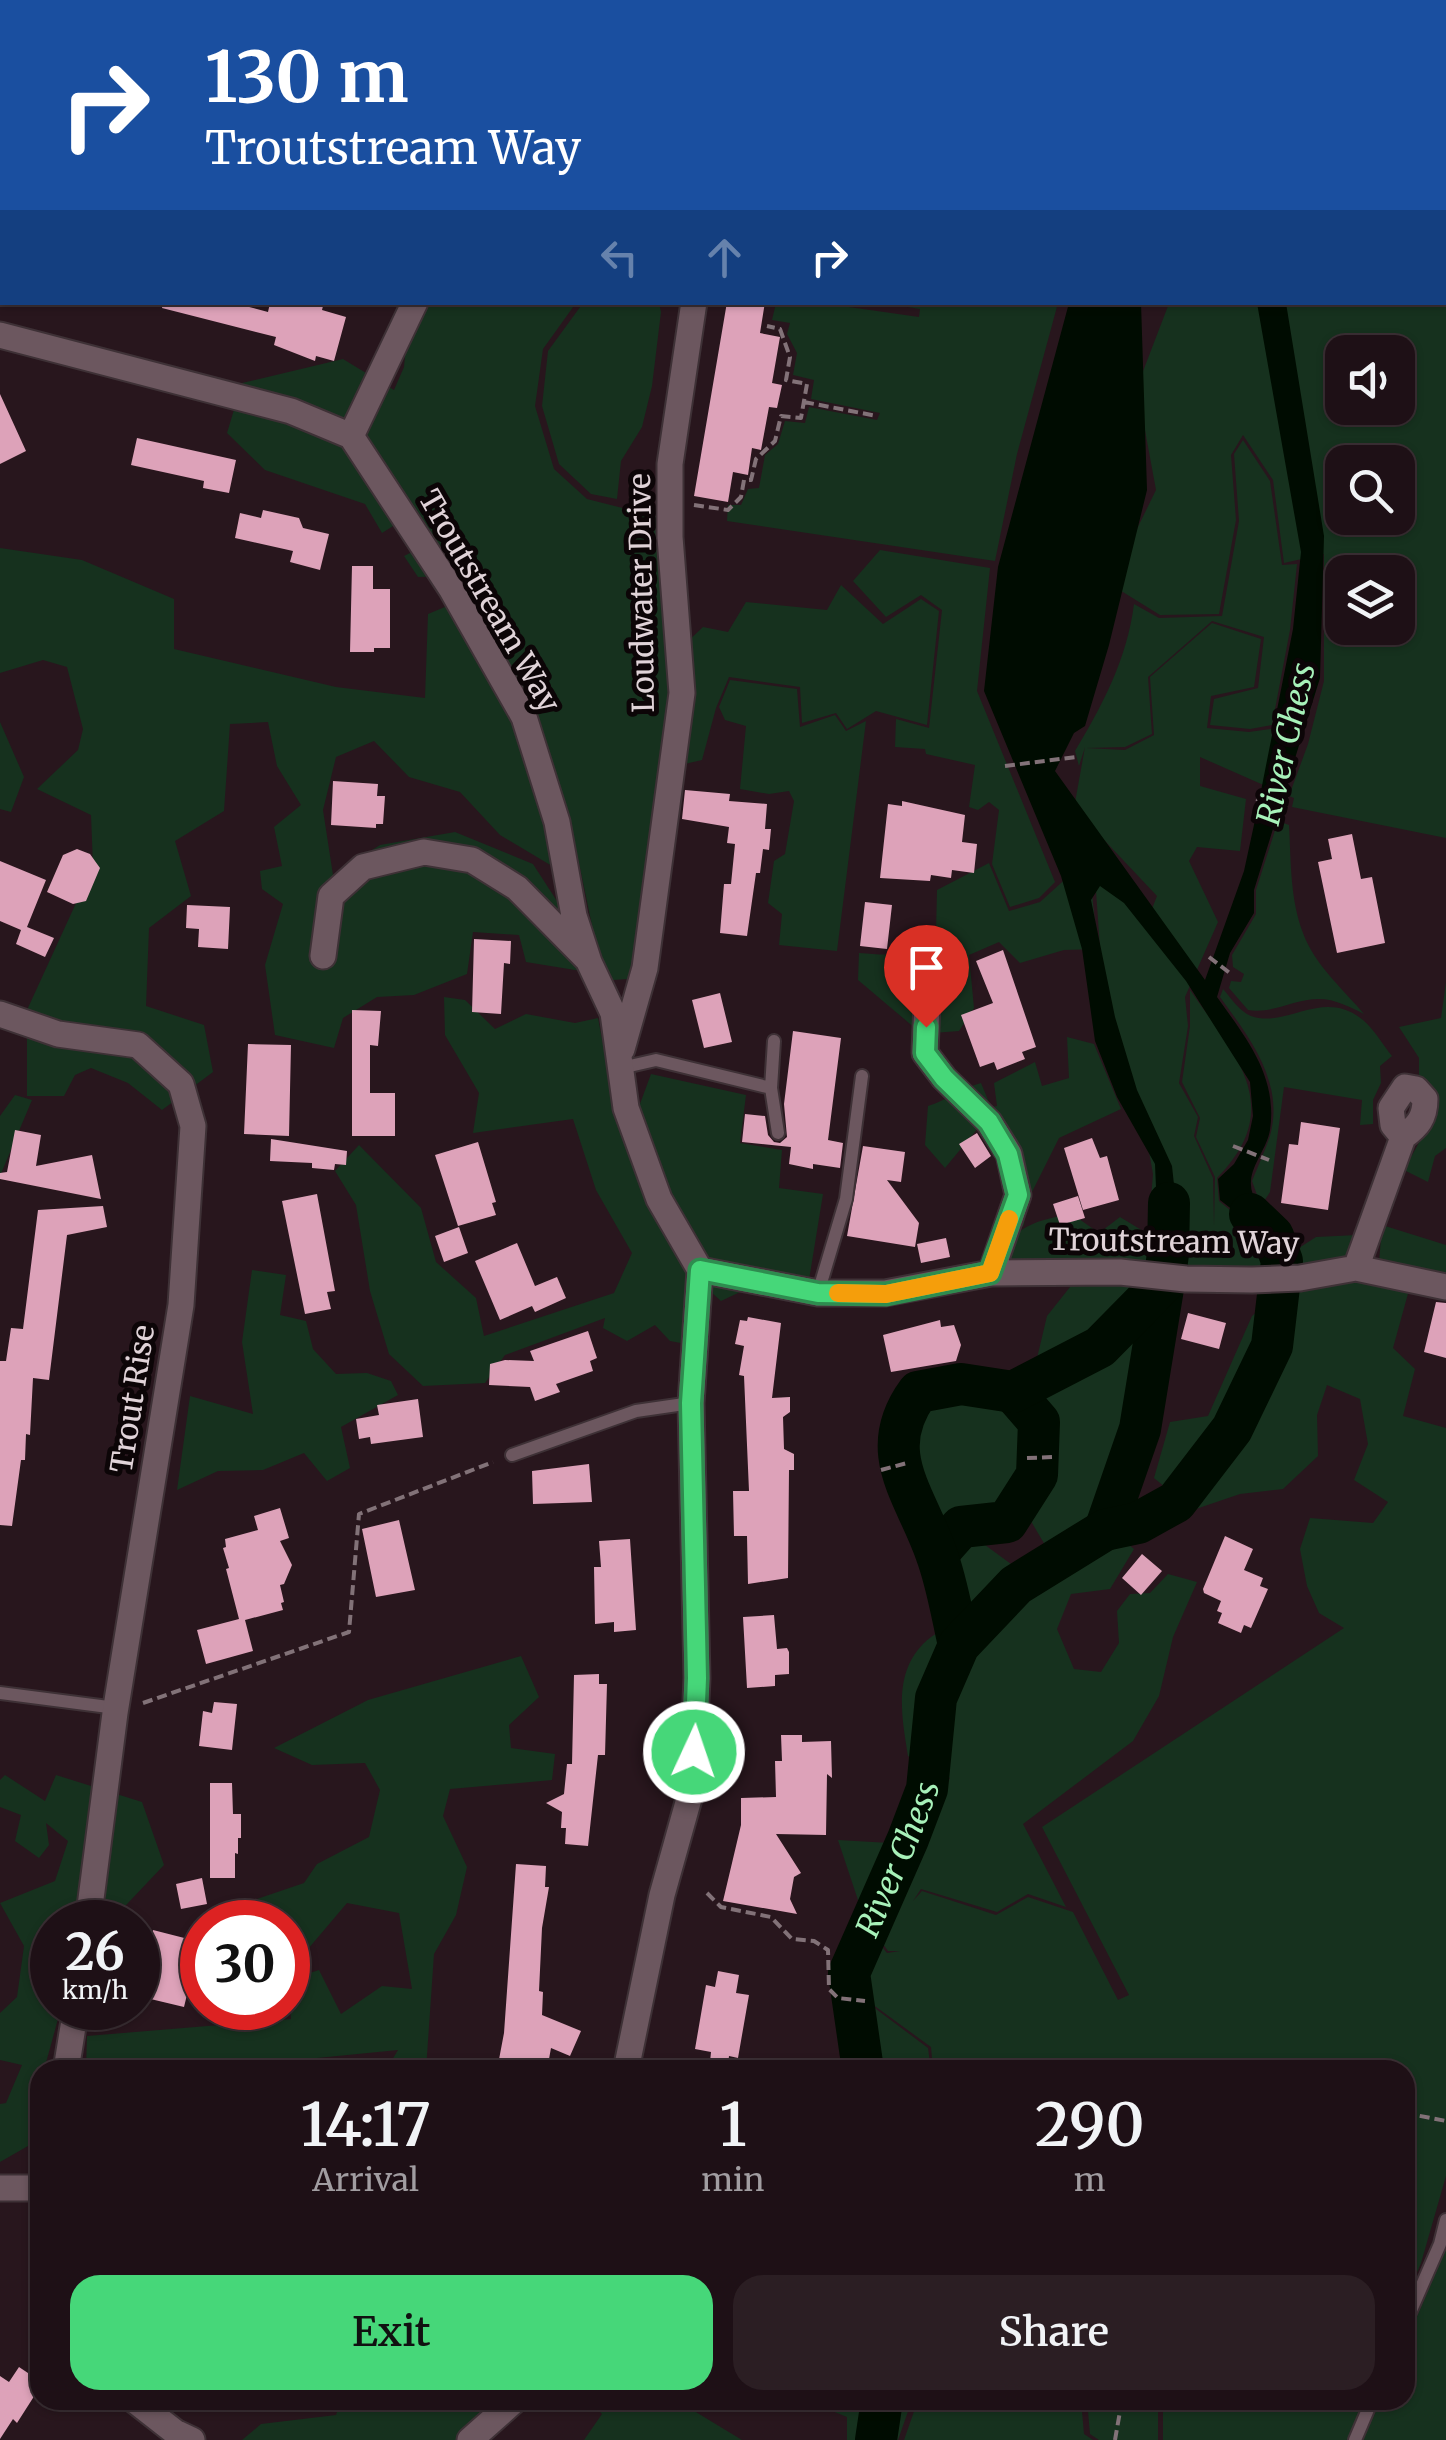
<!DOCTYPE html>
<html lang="en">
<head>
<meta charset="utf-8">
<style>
	body { margin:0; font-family:Merriweather,serif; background:#2b1e23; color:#f1f3f6; height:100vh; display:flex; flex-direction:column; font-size:38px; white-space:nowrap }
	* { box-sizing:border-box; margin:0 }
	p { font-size:32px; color:#a19da1 }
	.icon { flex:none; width:55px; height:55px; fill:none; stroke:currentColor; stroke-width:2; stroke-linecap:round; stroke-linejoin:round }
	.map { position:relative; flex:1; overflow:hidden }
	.details { position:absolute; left:30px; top:2060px; width:1385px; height:350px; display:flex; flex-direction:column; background:#1e1016; border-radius:30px; box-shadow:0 2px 8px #0004,0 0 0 2px #3c3035 }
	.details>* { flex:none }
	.guide { position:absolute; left:0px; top:0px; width:1448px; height:305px; box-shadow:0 2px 8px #0004,0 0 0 2px #3c3035; background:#1a4fa0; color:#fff; overflow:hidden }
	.buttons { position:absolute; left:1325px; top:335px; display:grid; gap:20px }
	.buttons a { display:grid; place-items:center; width:90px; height:90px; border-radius:20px; background:#1e1016; box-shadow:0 2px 8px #0004,0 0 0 2px #3c3035; font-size:50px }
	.speed { position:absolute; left:30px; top:1900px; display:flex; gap:20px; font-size:50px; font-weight:700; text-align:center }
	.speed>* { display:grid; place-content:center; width:130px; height:130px; border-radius:50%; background:#1e1016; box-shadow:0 2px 8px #0004,0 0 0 2px #3c3035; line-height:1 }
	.speed small { font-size:25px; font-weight:400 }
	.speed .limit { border:15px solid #d22; background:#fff; color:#111 }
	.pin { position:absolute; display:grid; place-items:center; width:85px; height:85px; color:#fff; margin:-102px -42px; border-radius:50% 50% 50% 0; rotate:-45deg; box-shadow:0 0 10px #0007 }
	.pin .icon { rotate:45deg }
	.me { position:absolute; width:110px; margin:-55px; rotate:3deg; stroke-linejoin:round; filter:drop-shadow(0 0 8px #0008) }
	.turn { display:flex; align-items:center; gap:35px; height:210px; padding:0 40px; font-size:45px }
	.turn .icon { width:130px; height:130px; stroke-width:2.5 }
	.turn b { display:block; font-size:70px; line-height:85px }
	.lanes { display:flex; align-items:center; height:95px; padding:0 40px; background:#0003; justify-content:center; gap:50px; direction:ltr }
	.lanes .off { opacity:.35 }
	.eta { display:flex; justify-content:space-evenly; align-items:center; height:170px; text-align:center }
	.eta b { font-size:60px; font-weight:600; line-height:70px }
	.action { display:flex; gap:20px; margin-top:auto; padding:20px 40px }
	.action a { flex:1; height:115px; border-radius:30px; background:#46d779; color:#111; font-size:40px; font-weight:600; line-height:115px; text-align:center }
	.action a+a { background:#2b1e23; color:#f1f3f6 }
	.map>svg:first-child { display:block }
</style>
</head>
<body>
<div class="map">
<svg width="1446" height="2440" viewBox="0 0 1446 2440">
	<rect width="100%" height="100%" fill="#28161d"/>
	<path fill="#16311e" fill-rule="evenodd" d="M1446,89V838L1292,807L1294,798L1289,796L1308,744L1324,681V554L1284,563L1273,480L1243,435L1231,455L1236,520L1219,614L1160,615L1110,584L1156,490L1137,387L1168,306L1164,303L1445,302ZM1342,352H1398V408H1342ZM1342,462H1398V518H1342ZM1342,572H1398V628H1342Z
		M410,303H576L543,349L535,406L554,469L587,499L658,517L673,693L636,966L628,979L613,980L599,959L570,820L537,712L459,576L418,577L404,556L436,540L417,511L382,533L365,504L265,470L227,433L242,383L343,359L394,390L404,367Z
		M583,303H659L661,312L652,386L642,427L621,461L617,499L591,494L559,464L542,406L548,351Z
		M776,303H821L919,317L920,309L883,303H1058L1017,454L995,561L727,521L728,505H741L748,489L759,488L765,455L778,444L785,421L805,423L809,407L877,420L880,413L811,399L814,380L793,375L797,353L787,334L790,323L772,320Z
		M1243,440L1270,481L1282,565L1297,564L1290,630L1272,725L1250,729L1210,725L1214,699L1258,688L1264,637L1212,621L1148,677L1152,734L1125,747L1086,748L1125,750L1154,735L1150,677L1212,623L1261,639L1254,687L1211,696L1207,728L1249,732L1284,727L1268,787L1200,757V786L1246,799L1240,851L1197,847L1189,861L1218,922L1185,997L1188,1026L1179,1083L1198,1117L1194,1136L1213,1178L1214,1226L1215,1177L1196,1137L1200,1118L1182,1082L1190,1026V990C1235,1055 1287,1107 1217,1178L1219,1201L1256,1231L1266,1255L1286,1257L1283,1271L1145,1282L1129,1412L1096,1518L1134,1549L1110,1589L1071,1594L1057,1629L1074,1669L1101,1672L1119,1643L1117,1611L1130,1594L1150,1593L1168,1574L1197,1582L1173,1637L1159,1696L1133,1741L1023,1824L1066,1907L1028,1894L997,1912L921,1889L913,1901L922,1891L996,1915L1028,1897L1073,1912L1118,2000L1129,1995L1042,1827L1344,1628L1319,1613L1307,1586L1300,1549L1310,1518L1373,1523L1388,1502L1354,1480L1368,1444L1360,1399L1327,1385L1317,1415L1318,1456L1283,1489L1240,1494L1193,1510L1154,1478L1170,1422L1208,1416L1252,1316L1285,1289L1288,1255L1316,1237L1378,1234L1369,1282L1409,1290L1393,1348L1415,1369L1403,1416L1446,1428V2176L1421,2263L1405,2301V2070H1168L1164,2063L1153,2070H933L931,2047L872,2004L858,2006L854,1989L878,1942L887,1953L900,1951H888L863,1915L838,1840L890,1843L903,1796L937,1807L950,1778L908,1756C902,1718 893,1675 923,1644C933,1634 949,1626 962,1617L947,1559L981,1542L1011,1564L1045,1545L1025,1511L1051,1470L1049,1416L1029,1392L1047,1316L1074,1282L1004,1265C1007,1226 1038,1220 1072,1214L1099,1233L1120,1217L1148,1234L1153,1174L1141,1107L1102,976L1095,877L1148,919L1157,896L1074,808L1085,747L1079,766L1075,751C1103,704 1127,659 1134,604L1159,618L1222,616L1239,521L1234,454Z
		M0,548L82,560L174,599V649L336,687L425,698L428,614L452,604L517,720L557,869L500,835L460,792L409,777L374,741L336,757L323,810L333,875L380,845L455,832L533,864L566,915L581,971L526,962L519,935L473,932L467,974L414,995L377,997L343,1018L334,1048L275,1035L265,965L283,904L262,889L260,871L282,866L274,827L301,805L277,766L268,722L230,724L224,811L175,841L191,896L149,928L146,1006L204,1025L213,1072L162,1110L128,1083L91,1068L75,1075L64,1096H27V1010L93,866L91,815L37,789L78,750L83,729L67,667L43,660L0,673Z
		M880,550L990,568L977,691L1055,882L1039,898L1010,907L992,864L999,810L989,802L978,810L969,807L975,765L926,754L925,749L895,747L896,719L929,728L942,610L921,595L886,617L853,581Z
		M841,585L883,624L921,599L939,611L927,725L876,711L847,729L836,713L802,723L800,687L729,677L716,708L702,760L676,766L684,645L703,627L728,632L746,602L827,610Z
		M730,680L797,689L800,727L835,715L846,731L866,721L837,951L779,945L782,914L768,903L774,861L785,854L794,801L789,791L769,794L740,789L746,726L725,720L719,707Z
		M0,722L24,777L11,812L0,809Z
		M1278,821L1289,825C1291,861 1290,899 1303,933C1314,964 1343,989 1364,1014C1350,1007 1335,999 1319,999C1293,999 1274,1014 1248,1010L1229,988L1231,981L1241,982L1244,974L1233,967L1232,955L1256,914V890Z
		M989,863L1009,911L1040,902L1071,874L1091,885L1098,949L1064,950L1020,963L999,942L969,955L974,1008L959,1031L933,1033L916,1029L858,980L859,953C895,956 909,957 936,932L937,890Z
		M1446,982V1148L1435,1156L1428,1182L1404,1170L1428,1126L1419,1097V1058L1399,1027L1441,1018Z
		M1223,989C1231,998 1240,1012 1251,1016C1287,1029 1323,987 1363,1020C1374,1029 1383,1045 1392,1056L1380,1066L1381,1083L1373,1100V1124L1360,1125L1362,1100L1284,1087L1270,1192L1261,1206L1252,1181C1258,1166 1265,1151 1270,1136C1285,1082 1249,1037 1220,997Z
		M444,997L465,1000L495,1029L526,1014L575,1023L598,1018L615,1106L637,1112L651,1074L746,1095L740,1143L782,1150L779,1188L823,1194L809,1280L774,1276L721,1301L690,1273L686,1344L670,1341L655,1325L627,1341L603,1328L605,1318L505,1355L485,1383L423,1386L389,1354L370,1291L356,1205L335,1171L359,1145L421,1208L436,1262L476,1298L484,1336L614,1293L632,1253L596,1190L573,1119L473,1133L479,1093L445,1035Z
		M1067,1037L1094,1044L1121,1109L1059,1138L1027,1202L1024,1225L1004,1246L1022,1195L983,1122L945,1168L925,1145L928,1106C948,1100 961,1088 981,1083L991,1107L997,1106L994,1083L1035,1062L1042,1086L1069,1078Z
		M15,1095L32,1100L0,1176V1116Z
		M1382,1225L1446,1245V1276L1379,1263Z
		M252,1270L286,1275L280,1315L306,1321L313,1349L336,1374L367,1373L391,1381L398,1395L341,1427L350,1468L327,1481L304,1453L263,1470L218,1471L177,1490L190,1396L253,1414L242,1342Z
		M964,1392L1007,1400L1032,1428C1029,1461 1027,1504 988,1514C967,1519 954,1517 936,1530C914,1490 896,1445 923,1402Z
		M521,1656L539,1697L509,1725L511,1748L555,1754L552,1780L450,1789L443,1816L467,1867L456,1915L434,1954L426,2070H386L398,2050L195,2070H86L87,2036L291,2019L288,1980L319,1970L341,2014L382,1986L412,1989L399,1913L347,1903L308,1949L288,1948V1922H255L248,1902L304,1883L317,1864L369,1837L380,1790L365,1763L312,1765L274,1748L368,1700Z
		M5,1775L45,1801L56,1775L142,1802L164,1865L110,1922H52V2008H61L44,2070H40V2090L28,2146L0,2162V2104L6,2103L22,2065L0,2060V2013L17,1997L24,1946L0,1903L55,1881L68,1841L46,1823L49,1845L39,1858L15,1841L21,1815L0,1807V1780Z
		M872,2006L928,2048L931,2070H837Z
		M1446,2249V2440H1363L1381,2400H1405V2344Z
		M341,2400H496L498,2403L480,2440H242L261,2424L336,2415Z
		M589,2400H676L742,2440H584L602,2414Z
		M805,2400H912L898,2440H847V2417Z
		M918,2400H1081L1084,2434L1093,2440H904Z
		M1087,2400H1158V2440H1099L1090,2434Z
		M1163,2400H1365L1348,2440H1163Z"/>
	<path fill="#000c01" d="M1069,303H1141L1147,490L1109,645L1085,726L1074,733L1055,771L1205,980L1244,871L1257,811L1293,629L1301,552L1257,303H1286L1324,536L1320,678L1254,890V913L1230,953L1217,997C1246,1038 1278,1076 1270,1130C1267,1148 1252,1164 1251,1181C1249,1202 1271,1219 1280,1236C1283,1242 1283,1251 1285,1258L1273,1261L1257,1229L1220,1200L1218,1179L1234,1164L1248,1140L1253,1116L1250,1082L1186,981L1124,903L1100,886L1091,900L1115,1017L1137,1090L1172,1166L1177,1213L1176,1258H1159L1155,1164L1117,1097L1095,1041L1082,949L1061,876L984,691L998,567Z"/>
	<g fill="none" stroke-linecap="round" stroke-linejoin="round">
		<g stroke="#000c01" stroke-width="42">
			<path d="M1105,1530L1140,1429L1164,1282"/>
			<path d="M937,1554L961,1527L1007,1522L1037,1475L1039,1422L1013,1392"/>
			<path d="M959,1645C952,1615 947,1582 936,1553C916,1495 874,1452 918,1392L961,1384L1013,1392L1100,1347L1164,1282L1168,1254L1169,1203"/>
			<path id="s1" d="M863,2070L849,1973L908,1839L927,1789L936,1698L959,1645L1016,1585L1105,1530L1138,1523L1176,1502L1232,1429L1272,1346L1282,1261L1273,1236L1250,1214"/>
			<path d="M876,2440L882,2400"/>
		</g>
	</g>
	<path fill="#dda2b9" d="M163,302H230L268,312L270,303L283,307L284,302H324L322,310L346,317L334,361L316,356L315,361L274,345L276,337L162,308Z
		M727,302H765L760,333L780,337L772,383L782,385L777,408L769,407L761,450L752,448L748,475L733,472L728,502L694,496Z
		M0,394L26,451L0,464Z
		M137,438L236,460L229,493L203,488L204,481L131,465Z
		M263,510L299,518L303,528L329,534L320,570L290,562L293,551L235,538L240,513L261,518Z
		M352,566H373V589H390V648H374V652H350Z
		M333,781L378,784L377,796H385L383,824H376V828L331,825Z
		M685,790L730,794L729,801L767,804L765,829H771L769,850L763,849L760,873H756L747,936L720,933L724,884H731L735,844L727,843L729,827L682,819Z
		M902,801L965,815L962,842L977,844L974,873L952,870L951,878L931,875L930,881L880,878L888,804L902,806Z
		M1352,834L1361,879L1372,877L1385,943L1337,953L1318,862L1332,859L1328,839Z
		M77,849L90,854L100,868L86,901L73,904L47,892L63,855Z
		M0,861L46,880L27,927L54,938L45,957L16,944L21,930L0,921Z
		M865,902L892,905L887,949L860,946Z
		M187,905L230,907L228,949L198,947L199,929L186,928Z
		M474,939L511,941L510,964L504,963L501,1014L472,1012Z
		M1003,950L1036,1047L1022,1052L1025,1059L997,1070L994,1062L980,1067L961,1015L993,1003L976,961Z
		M720,993L732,1042L704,1048L692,1000Z
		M352,1010L381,1011L378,1046L370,1045V1093H395V1136H352Z
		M793,1031L841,1038L828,1140L843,1143L840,1168L813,1164V1169L789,1164L791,1147L742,1142L745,1114L765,1116L768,1135L774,1142L780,1143L787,1137L784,1104Z
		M248,1044L291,1045L289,1136L244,1134Z
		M1301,1122L1340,1128L1328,1210L1281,1203L1289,1144L1298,1145Z
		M15,1130L41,1135L36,1166L92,1155L101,1199L0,1179V1173L7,1172Z
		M977,1133L991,1156L975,1168L959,1144Z
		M1092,1138L1100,1158L1107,1156L1119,1200L1083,1210L1064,1148Z
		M271,1139L347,1151L346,1165L335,1164L334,1170L312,1168V1163L270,1161Z
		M478,1142L496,1202L492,1203L496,1215L458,1226L435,1155Z
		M863,1146L905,1152L901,1182L887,1180L919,1223L915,1247L847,1236Z
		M317,1194L335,1291L327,1292L331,1309L305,1314L282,1201Z
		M1078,1196L1085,1218L1060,1225L1053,1204Z
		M103,1206L107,1227L67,1235L49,1380L33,1378L30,1435L26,1434L25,1460H21L12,1526L0,1525V1361H6L11,1328L23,1329L38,1210Z
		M459,1227L468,1253L444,1262L435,1236Z
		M946,1238L950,1257L921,1263L917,1244Z
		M517,1243L535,1286L557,1277L566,1298L535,1312L532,1306L500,1320L475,1261Z
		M1436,1302L1446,1303V1358L1424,1352Z
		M1188,1313L1226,1323L1219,1349L1181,1339Z
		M748,1317L781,1323L772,1398L790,1397V1412L783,1417L784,1449L794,1454V1470H789L788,1578L748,1584L747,1536H734L733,1491H749L744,1376L739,1375L744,1346L735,1344L740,1320L747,1321Z
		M940,1320L941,1327L954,1325L961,1345L956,1361L891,1372L883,1335Z
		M588,1331L597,1358L590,1361L593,1371L556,1384L560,1392L535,1401L530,1387L489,1385L490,1364L505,1360L534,1361L530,1351Z
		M418,1399L423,1437L371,1444L370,1437L359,1439L356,1419L379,1415L377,1405Z
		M589,1464L592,1502L533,1504L532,1471Z
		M280,1508L289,1538L280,1541L292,1565L284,1584L280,1585L284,1602L281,1603L283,1610L245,1620L253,1651L206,1664L197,1630L239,1619L226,1569L229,1568L223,1548L226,1547L225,1539L258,1530L254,1516Z
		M399,1520L415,1590L376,1597L362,1529Z
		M1225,1536L1253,1549L1244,1570L1263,1578L1260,1586L1268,1589L1251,1628L1244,1625L1241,1633L1218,1623L1222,1613L1217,1611L1221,1601L1204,1593L1203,1589Z
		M630,1539L636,1630L614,1632V1622L595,1624L594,1567H601L599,1541Z
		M1142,1554L1162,1571L1141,1595L1122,1578Z
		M774,1615L777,1649L787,1648L789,1652V1674L775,1675V1686L747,1688L743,1617Z
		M599,1674V1684H607L605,1755H598L588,1846L565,1844L566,1828H561L562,1812L546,1803L564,1794L567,1764H572L574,1675Z
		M214,1702L237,1704L232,1750L199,1746L203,1711L212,1713Z
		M781,1735H802V1742L831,1741L832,1778L827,1774L826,1835L776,1834L801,1873L794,1877L790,1899L797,1914L723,1901L741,1825V1798L776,1797L775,1761H782Z
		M210,1783H232L233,1814H241V1838H238V1854L235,1853V1878H210Z
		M516,1864L546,1866L545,1887H549L542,1928L539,1991L543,1992L542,2015L581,2031L570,2056L551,2048L547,2070H497L504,2033Z
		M202,1878L207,1904L181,1909L176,1884Z
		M153,1930L200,1942L184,2007L138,1996Z
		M718,1971L739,1975L736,1993L749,1995L738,2058L729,2056L728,2065L710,2062L711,2052L695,2049L706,1985L715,1987Z
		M19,2367L40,2381V2387L17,2423L13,2419L0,2439V2376L9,2382Z"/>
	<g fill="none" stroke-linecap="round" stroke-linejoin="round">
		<defs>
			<path id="service" d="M774,1041L771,1088L778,1133
				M621,1068L656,1060L771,1088
				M818,1293L846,1199L862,1076
				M512,1455L636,1411L691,1403
				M0,1693L116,1708
				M1405,2324L1440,2244L1446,2220
				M1355,2440L1372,2400"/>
			<path id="minor" d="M640,2L643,0
				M758,2V0
				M0,335L291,411L351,436L452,590L524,717L557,822L574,916L589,962L613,1013L626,1108L659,1199L700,1270L818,1293H885L991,1273L1120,1272L1186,1279L1252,1280L1300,1278L1356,1268L1446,1287
				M351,436L415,302
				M323,956L331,896L363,867L424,852L472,860L517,888L586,958
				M927,1002L925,1053L944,1078L989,1122L1009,1154L1018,1195L991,1273
				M0,1014L58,1034L138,1045L181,1084L193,1126L181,1305L115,1713L88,1922
				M622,1049L645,968L682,693L670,537V464L694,302
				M1356,1268L1403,1137L1393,1125L1391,1108L1405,1087L1416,1089L1425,1099C1425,1118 1418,1126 1403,1137
				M66,2070L76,2008
				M626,2070L662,1895L692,1788L697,1678L691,1403L700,1270
				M0,2188H40
				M134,2400L175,2432L192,2440
				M470,2440L515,2400"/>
		</defs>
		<use href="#service" stroke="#3e3136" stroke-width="16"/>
		<use href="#minor" stroke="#3e3136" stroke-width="29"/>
		<path stroke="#827278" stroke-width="4" stroke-dasharray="10 5" stroke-linecap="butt" d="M974,0V2
			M251,2L253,0
			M1143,2V0
			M0,237L2,234
			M804,402L877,416
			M694,505L728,510L741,497L744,480H751L756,459L775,441L781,416L801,418L807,384L786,380L790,357L780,329L767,326
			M1005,766L1076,757
			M1256,799L1288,805
			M1209,957L1231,974
			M1233,1146L1269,1160
			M1027,1458L1054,1457
			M881,1470L907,1463
			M143,1703L349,1632L359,1514L493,1462
			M707,1893L721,1907L771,1917L792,1939L814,1941L828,1950L829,1989L838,1998L865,2001
			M1405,2113L1446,2121
			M1115,2440L1122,2400"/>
		<use href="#service" stroke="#6c575f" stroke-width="12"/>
		<use href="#minor" stroke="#6c575f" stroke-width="25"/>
	</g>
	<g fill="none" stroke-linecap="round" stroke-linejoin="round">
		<defs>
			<path id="route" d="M694,1752L697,1678L691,1403L700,1270L818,1293L886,1294L990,1273L1018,1195L1008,1154L989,1122L944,1078L925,1053L926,1027"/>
		</defs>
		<use href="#route" stroke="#2e8c4f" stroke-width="25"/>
		<use href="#route" stroke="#46d779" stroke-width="18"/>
		<path stroke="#f59e0b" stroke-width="18" d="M838,1293L886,1294L990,1273L1009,1219"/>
	</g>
	<g text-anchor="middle" stroke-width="10" stroke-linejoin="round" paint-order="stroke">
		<g font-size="30" fill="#e0d3d8" stroke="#0c0507">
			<text transform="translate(642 593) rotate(-91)" y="10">Loudwater Drive</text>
			<text transform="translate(489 601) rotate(60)" y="10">Troutstream Way</text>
			<text transform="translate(1174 1242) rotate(1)" y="10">Troutstream Way</text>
			<text transform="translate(133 1399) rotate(-81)" y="10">Trout Rise</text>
		</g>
		<g font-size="32" font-style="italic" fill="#a7f1b9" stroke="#0c0507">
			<text transform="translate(1286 744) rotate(-77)" y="11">River Chess</text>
			<text dy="11" stroke="none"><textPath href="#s1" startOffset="222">River Chess</textPath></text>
		</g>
	</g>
</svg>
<div class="buttons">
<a><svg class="icon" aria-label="sound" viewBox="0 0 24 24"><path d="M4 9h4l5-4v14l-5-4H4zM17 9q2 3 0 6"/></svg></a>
<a><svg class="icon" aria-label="search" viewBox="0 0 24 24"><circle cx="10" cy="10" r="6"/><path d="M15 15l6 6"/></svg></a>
<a><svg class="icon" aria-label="layers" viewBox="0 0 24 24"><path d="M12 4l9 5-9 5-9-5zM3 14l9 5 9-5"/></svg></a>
</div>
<div class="speed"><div>26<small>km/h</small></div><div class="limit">30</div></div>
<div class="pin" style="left:926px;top:1027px;background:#d93025"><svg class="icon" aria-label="arrive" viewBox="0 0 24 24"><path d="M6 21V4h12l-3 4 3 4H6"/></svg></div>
<svg class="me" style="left:694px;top:1752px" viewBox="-20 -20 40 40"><circle r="17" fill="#46d779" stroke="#fff" stroke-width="3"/><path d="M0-11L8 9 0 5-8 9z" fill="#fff"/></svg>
<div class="guide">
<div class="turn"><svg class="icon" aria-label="right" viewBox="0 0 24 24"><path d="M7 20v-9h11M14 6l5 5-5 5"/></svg><div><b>130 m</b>Troutstream Way</div></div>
<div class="lanes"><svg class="icon off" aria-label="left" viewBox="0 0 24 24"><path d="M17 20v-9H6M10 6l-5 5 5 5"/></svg><svg class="icon off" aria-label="ahead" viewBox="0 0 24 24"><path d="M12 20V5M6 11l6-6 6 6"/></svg><svg class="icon" aria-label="right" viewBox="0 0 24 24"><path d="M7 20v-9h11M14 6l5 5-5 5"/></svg></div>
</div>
<section class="details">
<div class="eta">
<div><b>14:17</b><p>Arrival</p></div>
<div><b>1</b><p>min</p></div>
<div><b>290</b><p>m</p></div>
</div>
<div class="action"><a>Exit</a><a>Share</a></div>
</section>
</div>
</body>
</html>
